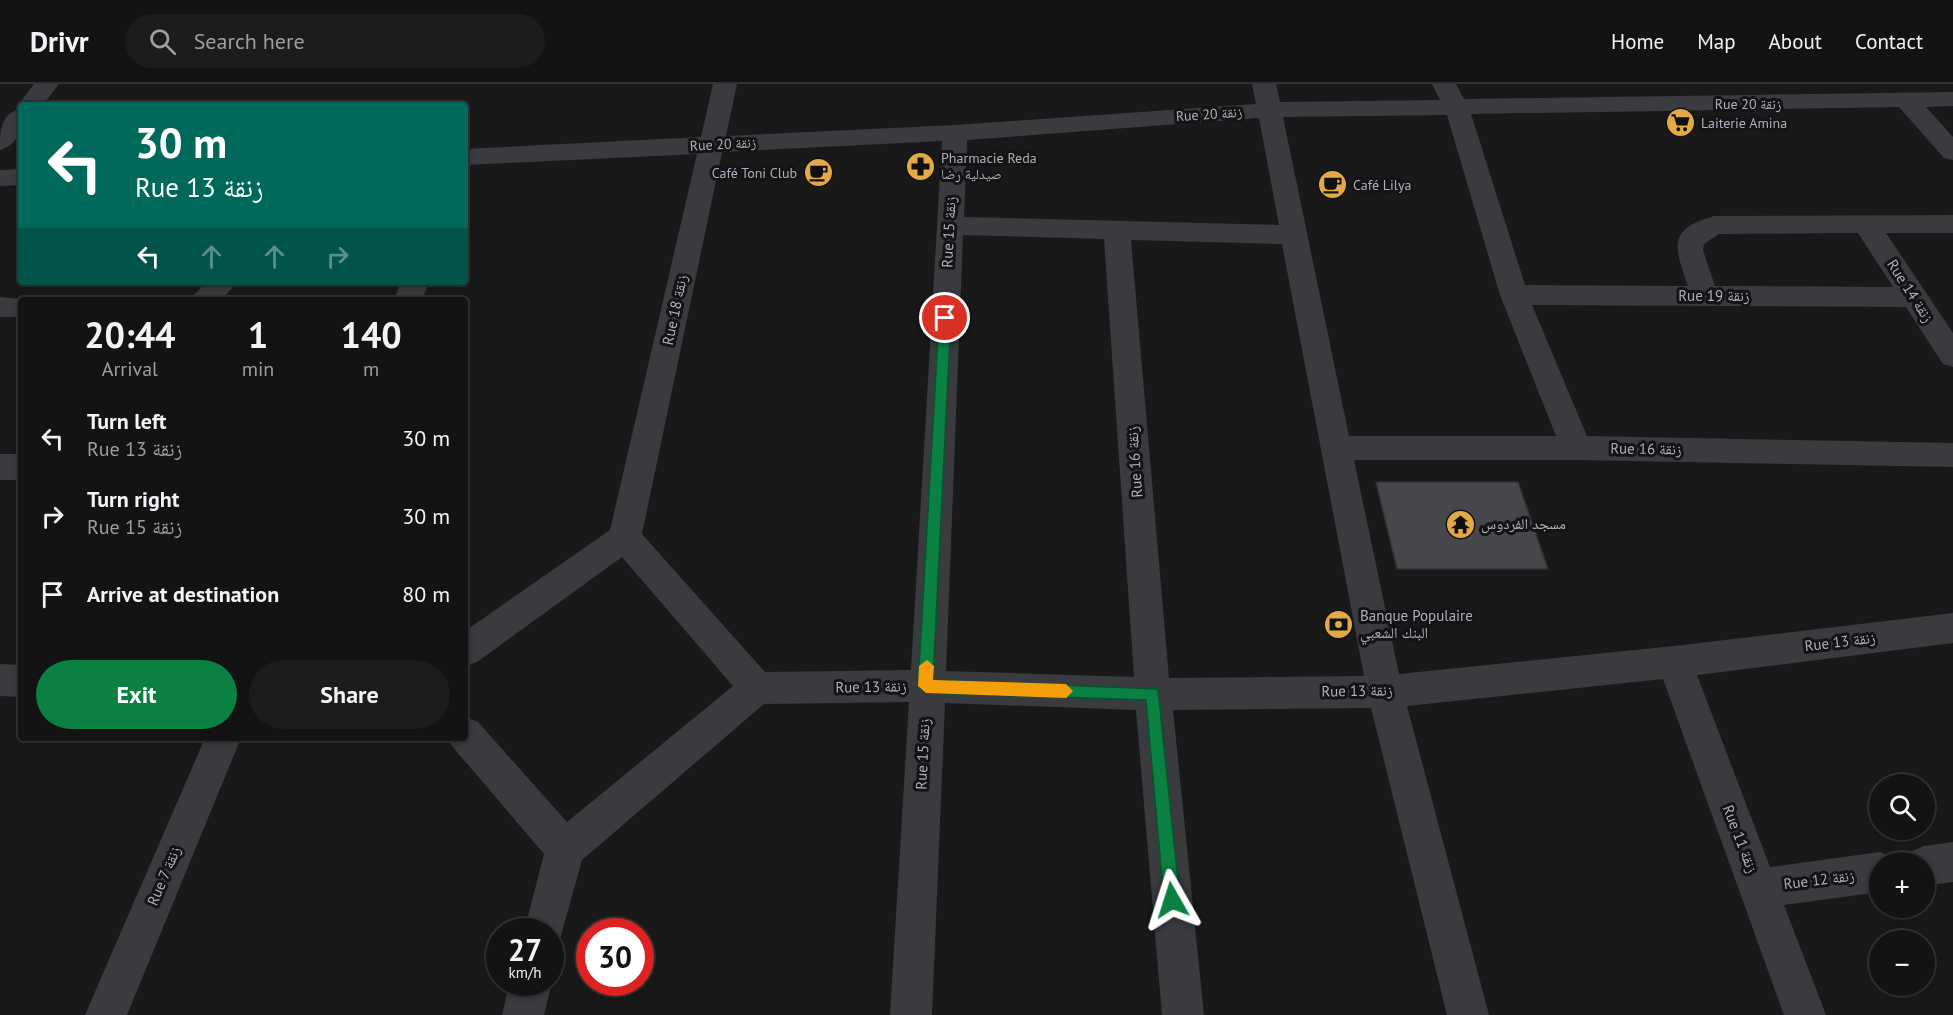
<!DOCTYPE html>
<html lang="en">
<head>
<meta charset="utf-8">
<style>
	body { margin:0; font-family:"PT Sans","Noto Naskh Arabic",sans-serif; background:#1c1c1d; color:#f1f3f6; height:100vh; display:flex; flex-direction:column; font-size:22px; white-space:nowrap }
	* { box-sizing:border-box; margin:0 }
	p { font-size:20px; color:#9d9ea0 }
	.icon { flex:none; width:33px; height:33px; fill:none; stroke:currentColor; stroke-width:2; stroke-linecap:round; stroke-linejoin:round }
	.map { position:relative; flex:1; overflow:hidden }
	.sheet { position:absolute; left:18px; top:213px; width:450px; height:444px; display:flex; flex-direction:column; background:#131314; border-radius:6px; box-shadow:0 3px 9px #0003,0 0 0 2px #323234 }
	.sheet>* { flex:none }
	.top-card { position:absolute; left:18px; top:18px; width:450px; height:183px; border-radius:6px; box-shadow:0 3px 9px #0003,0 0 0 2px #323234; background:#00695c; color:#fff; overflow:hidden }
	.buttons { position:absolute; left:1869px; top:690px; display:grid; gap:12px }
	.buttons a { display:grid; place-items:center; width:66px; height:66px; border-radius:50%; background:#131314; box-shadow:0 3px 9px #0003,0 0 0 2px #323234; font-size:30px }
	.speed { position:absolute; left:486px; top:834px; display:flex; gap:12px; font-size:30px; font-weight:700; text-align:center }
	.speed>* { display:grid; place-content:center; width:78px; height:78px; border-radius:50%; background:#131314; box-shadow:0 3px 9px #0003,0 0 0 2px #323234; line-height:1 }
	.speed small { font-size:15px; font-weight:400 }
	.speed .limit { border:9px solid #d22; background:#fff; color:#111 }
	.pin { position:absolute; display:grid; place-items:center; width:51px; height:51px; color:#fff; margin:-26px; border:3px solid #fff; border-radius:50%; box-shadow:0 2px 6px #0007 }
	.me { position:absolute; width:66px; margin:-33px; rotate:354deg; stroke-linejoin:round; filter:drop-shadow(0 0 4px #0008) }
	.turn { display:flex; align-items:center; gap:21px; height:126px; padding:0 18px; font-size:27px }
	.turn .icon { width:78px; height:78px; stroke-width:2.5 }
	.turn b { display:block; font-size:42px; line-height:51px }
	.lanes { display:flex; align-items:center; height:57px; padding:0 18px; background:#0003; justify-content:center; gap:30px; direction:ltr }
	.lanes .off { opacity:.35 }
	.eta { display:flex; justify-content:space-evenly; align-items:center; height:102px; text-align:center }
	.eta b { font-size:36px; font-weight:700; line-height:42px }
	.primary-button { display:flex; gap:12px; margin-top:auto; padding:12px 18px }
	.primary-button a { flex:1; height:69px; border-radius:36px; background:#0b8043; color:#fff; font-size:24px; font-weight:700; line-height:69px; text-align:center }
	.primary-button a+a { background:#1c1c1d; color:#f1f3f6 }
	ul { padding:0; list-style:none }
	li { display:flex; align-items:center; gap:18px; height:78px; padding:0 18px }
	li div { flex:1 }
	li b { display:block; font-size:22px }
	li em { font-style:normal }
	header { display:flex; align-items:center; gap:36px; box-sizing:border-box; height:84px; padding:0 30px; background:#131314; border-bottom:2px solid #323234 }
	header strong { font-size:28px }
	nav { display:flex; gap:33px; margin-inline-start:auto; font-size:21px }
	.search { width:420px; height:54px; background:#1c1c1d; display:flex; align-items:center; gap:15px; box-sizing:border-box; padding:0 21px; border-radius:33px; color:#9d9ea0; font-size:22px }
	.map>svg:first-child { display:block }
</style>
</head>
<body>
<header>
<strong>Drivr</strong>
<div class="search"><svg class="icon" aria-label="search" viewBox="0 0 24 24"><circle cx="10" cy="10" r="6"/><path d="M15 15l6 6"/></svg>Search here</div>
<nav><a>Home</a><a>Map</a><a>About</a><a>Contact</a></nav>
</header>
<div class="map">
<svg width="1953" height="931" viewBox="0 0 1953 931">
	<rect width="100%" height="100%" fill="#19191a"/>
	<path fill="#46474a" stroke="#333336" stroke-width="1.5" d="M1376,398H1518L1548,485H1397Z"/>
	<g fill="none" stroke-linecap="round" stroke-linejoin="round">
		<path fill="#3a3b3f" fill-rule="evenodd" d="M34,0H59L43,21H21C21,40 22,60 0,66C0,48 0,30 20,25L18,21Z
			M713,0H737L726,52L955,41L1256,20L1252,0H1276L1280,18L1440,16L1432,0H1456L1464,15L1953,8V22L1926,23L1953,53V76L1944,74L1899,23L1471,30L1525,201L1688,202C1675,164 1666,145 1714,132L1953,131V149H1886L1953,249V283L1943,280L1906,223L1532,221L1587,352L1953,359V383L1576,376H1354L1399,590L1674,562L1953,529V559L1697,591L1770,783L1880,768L1894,774L1896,778H1880V808L1784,821L1826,931H1784L1663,595L1407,622L1489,931H1447L1371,624L1173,626L1204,931H1162L1136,626L945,619L932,931H890L909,618L764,620L582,776L558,862L550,866V848H524L544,770L452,662L448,654H465V633L478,638L567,738L733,602L622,473L477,578L465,583V547L610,446L697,70L465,81V65L701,53ZM1447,31L1500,211L1556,352H1349L1283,33ZM1259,34L1279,141L964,133L967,56ZM942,57L911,586L765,588L642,450L722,68ZM1858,149L1893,203L1715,202L1703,166L1704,160L1719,150ZM963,151L1104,155L1134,593L946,587ZM1131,156L1282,160L1364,592L1169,594Z
			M21,85V101L0,102V86Z
			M206,198H238L221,216H189Z
			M401,198H429L422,216H394Z
			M0,213L31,216H21V233H0Z
			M0,370H21V396H0Z
			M0,580L21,581V613L0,612Z
			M205,654H241L127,931H85Z
			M1953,758V798L1924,802V778H1906L1910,768L1924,762Z
			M550,895L552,898L544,931H502L510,898H550Z"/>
	</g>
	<path fill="#0b8043" stroke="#07532c" stroke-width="1.5" d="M945,230L951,234L933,596L1158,605L1180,816L1178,822L1172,825L1166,822L1164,816L1146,616L926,609L918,602L939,234Z"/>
	<path fill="#f59e0b" d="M927,576L934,582L933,596L1066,600L1073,607L1066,614L926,609L918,602L919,582Z"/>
	<defs>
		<symbol id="supermarket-disc" viewBox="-11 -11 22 22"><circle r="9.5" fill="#e4a947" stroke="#141416"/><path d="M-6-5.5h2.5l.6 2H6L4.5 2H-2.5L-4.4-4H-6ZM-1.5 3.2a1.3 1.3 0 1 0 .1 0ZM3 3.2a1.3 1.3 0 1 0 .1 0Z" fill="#111"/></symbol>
		<symbol id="pharmacy-disc" viewBox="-11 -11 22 22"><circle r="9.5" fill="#e4a947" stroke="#141416"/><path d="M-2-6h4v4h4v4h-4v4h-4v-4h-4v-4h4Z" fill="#111"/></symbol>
		<symbol id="cafe-disc" viewBox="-11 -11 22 22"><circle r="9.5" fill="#e4a947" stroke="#141416"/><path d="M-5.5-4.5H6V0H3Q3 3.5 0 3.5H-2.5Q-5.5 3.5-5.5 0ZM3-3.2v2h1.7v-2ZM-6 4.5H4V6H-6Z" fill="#111"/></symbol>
		<symbol id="temple-disc" viewBox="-11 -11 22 22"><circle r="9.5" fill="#e4a947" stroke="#141416"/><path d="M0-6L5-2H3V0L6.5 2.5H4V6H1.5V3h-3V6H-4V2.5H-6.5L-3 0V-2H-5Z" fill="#111"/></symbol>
		<symbol id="bank-disc" viewBox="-11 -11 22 22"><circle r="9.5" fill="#e4a947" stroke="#141416"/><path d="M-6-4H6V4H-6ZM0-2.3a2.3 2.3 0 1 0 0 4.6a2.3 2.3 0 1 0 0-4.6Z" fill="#111"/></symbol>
	</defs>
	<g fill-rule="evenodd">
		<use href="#supermarket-disc" x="1664" y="22" width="33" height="33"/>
		<use href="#pharmacy-disc" x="904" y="66" width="33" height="33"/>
		<use href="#cafe-disc" x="802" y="72" width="33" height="33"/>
		<use href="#cafe-disc" x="1316" y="84" width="33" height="33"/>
		<use href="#temple-disc" x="1444" y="424" width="33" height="33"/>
		<use href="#bank-disc" x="1322" y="524" width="33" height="33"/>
	</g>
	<g text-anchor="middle" stroke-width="6" stroke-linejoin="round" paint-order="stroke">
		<g font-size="14" fill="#acb1b9" stroke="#141416">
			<text x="1748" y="25">Rue 20 زنقة</text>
			<text transform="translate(1209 30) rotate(-4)" y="5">Rue 20 زنقة</text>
			<text transform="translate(723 60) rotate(-3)" y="5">Rue 20 زنقة</text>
		</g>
		<g font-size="14" fill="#acb1b9" stroke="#141416" text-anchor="start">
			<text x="1701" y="44">Laiterie Amina</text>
			<text x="941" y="79">Pharmacie Reda<tspan x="941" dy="16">صيدلية رضا</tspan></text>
			<text x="797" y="94" text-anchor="end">Café Toni Club</text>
			<text x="1353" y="106">Café Lilya</text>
		</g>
		<g font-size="15" fill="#acb1b9" stroke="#141416">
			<text transform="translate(949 148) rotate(-87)" y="5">Rue 15 زنقة</text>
			<text transform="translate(1910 207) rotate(57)" y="5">Rue 14 زنقة</text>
			<text x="1714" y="217">Rue 19 زنقة</text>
			<text transform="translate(675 226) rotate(-78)" y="5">Rue 18 زنقة</text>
			<text transform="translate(1646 365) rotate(1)" y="5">Rue 16 زنقة</text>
			<text transform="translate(1135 378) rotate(-94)" y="5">Rue 16 زنقة</text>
			<text transform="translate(1840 558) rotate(-7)" y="5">Rue 13 زنقة</text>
			<text transform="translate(871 603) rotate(-1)" y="5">Rue 13 زنقة</text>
			<text transform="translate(1357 607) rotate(-1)" y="5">Rue 13 زنقة</text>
			<text transform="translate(923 670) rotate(-87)" y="5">Rue 15 زنقة</text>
			<text transform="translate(1740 755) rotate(69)" y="5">Rue 11 زنقة</text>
			<text transform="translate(164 792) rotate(-67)" y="5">Rue 7 زنقة</text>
			<text transform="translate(1819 796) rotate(-7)" y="5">Rue 12 زنقة</text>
		</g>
		<g font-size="15" fill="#acb1b9" stroke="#141416" text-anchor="start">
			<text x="1481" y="445">مسجد الفردوس</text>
			<text x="1360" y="537">Banque Populaire<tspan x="1360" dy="17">البنك الشعبي</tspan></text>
		</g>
	</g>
</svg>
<div class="buttons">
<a><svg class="icon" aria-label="search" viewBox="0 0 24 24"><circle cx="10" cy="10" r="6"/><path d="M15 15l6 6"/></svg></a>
<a>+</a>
<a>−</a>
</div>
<div class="speed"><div>27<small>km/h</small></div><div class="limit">30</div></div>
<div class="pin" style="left:945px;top:234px;background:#d93025"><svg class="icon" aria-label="arrive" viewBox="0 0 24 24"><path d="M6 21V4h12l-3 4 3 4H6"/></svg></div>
<svg class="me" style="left:1172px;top:816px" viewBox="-20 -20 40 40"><path d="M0-17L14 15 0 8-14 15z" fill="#0b8043" stroke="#fff" stroke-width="4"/></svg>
<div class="top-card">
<div class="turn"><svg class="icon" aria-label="left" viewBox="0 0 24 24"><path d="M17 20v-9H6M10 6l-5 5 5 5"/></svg><div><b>30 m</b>Rue 13 زنقة</div></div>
<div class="lanes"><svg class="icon" aria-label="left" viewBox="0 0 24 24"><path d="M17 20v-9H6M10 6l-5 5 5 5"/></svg><svg class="icon off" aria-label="ahead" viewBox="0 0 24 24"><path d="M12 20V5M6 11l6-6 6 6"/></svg><svg class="icon off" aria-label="ahead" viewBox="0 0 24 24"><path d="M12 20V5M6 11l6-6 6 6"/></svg><svg class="icon off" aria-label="right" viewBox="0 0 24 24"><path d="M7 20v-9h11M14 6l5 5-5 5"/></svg></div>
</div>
<section class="sheet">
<div class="eta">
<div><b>20:44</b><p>Arrival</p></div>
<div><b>1</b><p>min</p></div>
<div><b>140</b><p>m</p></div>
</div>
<ul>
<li><svg class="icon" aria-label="left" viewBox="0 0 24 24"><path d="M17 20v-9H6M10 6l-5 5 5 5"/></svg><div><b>Turn left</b><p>Rue 13 زنقة</p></div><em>30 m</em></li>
<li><svg class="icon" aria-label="right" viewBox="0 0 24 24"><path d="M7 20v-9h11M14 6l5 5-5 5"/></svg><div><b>Turn right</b><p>Rue 15 زنقة</p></div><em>30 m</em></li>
<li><svg class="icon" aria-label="arrive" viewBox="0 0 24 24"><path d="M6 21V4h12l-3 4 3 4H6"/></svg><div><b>Arrive at destination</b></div><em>80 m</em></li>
</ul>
<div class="primary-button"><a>Exit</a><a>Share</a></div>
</section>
</div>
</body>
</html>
